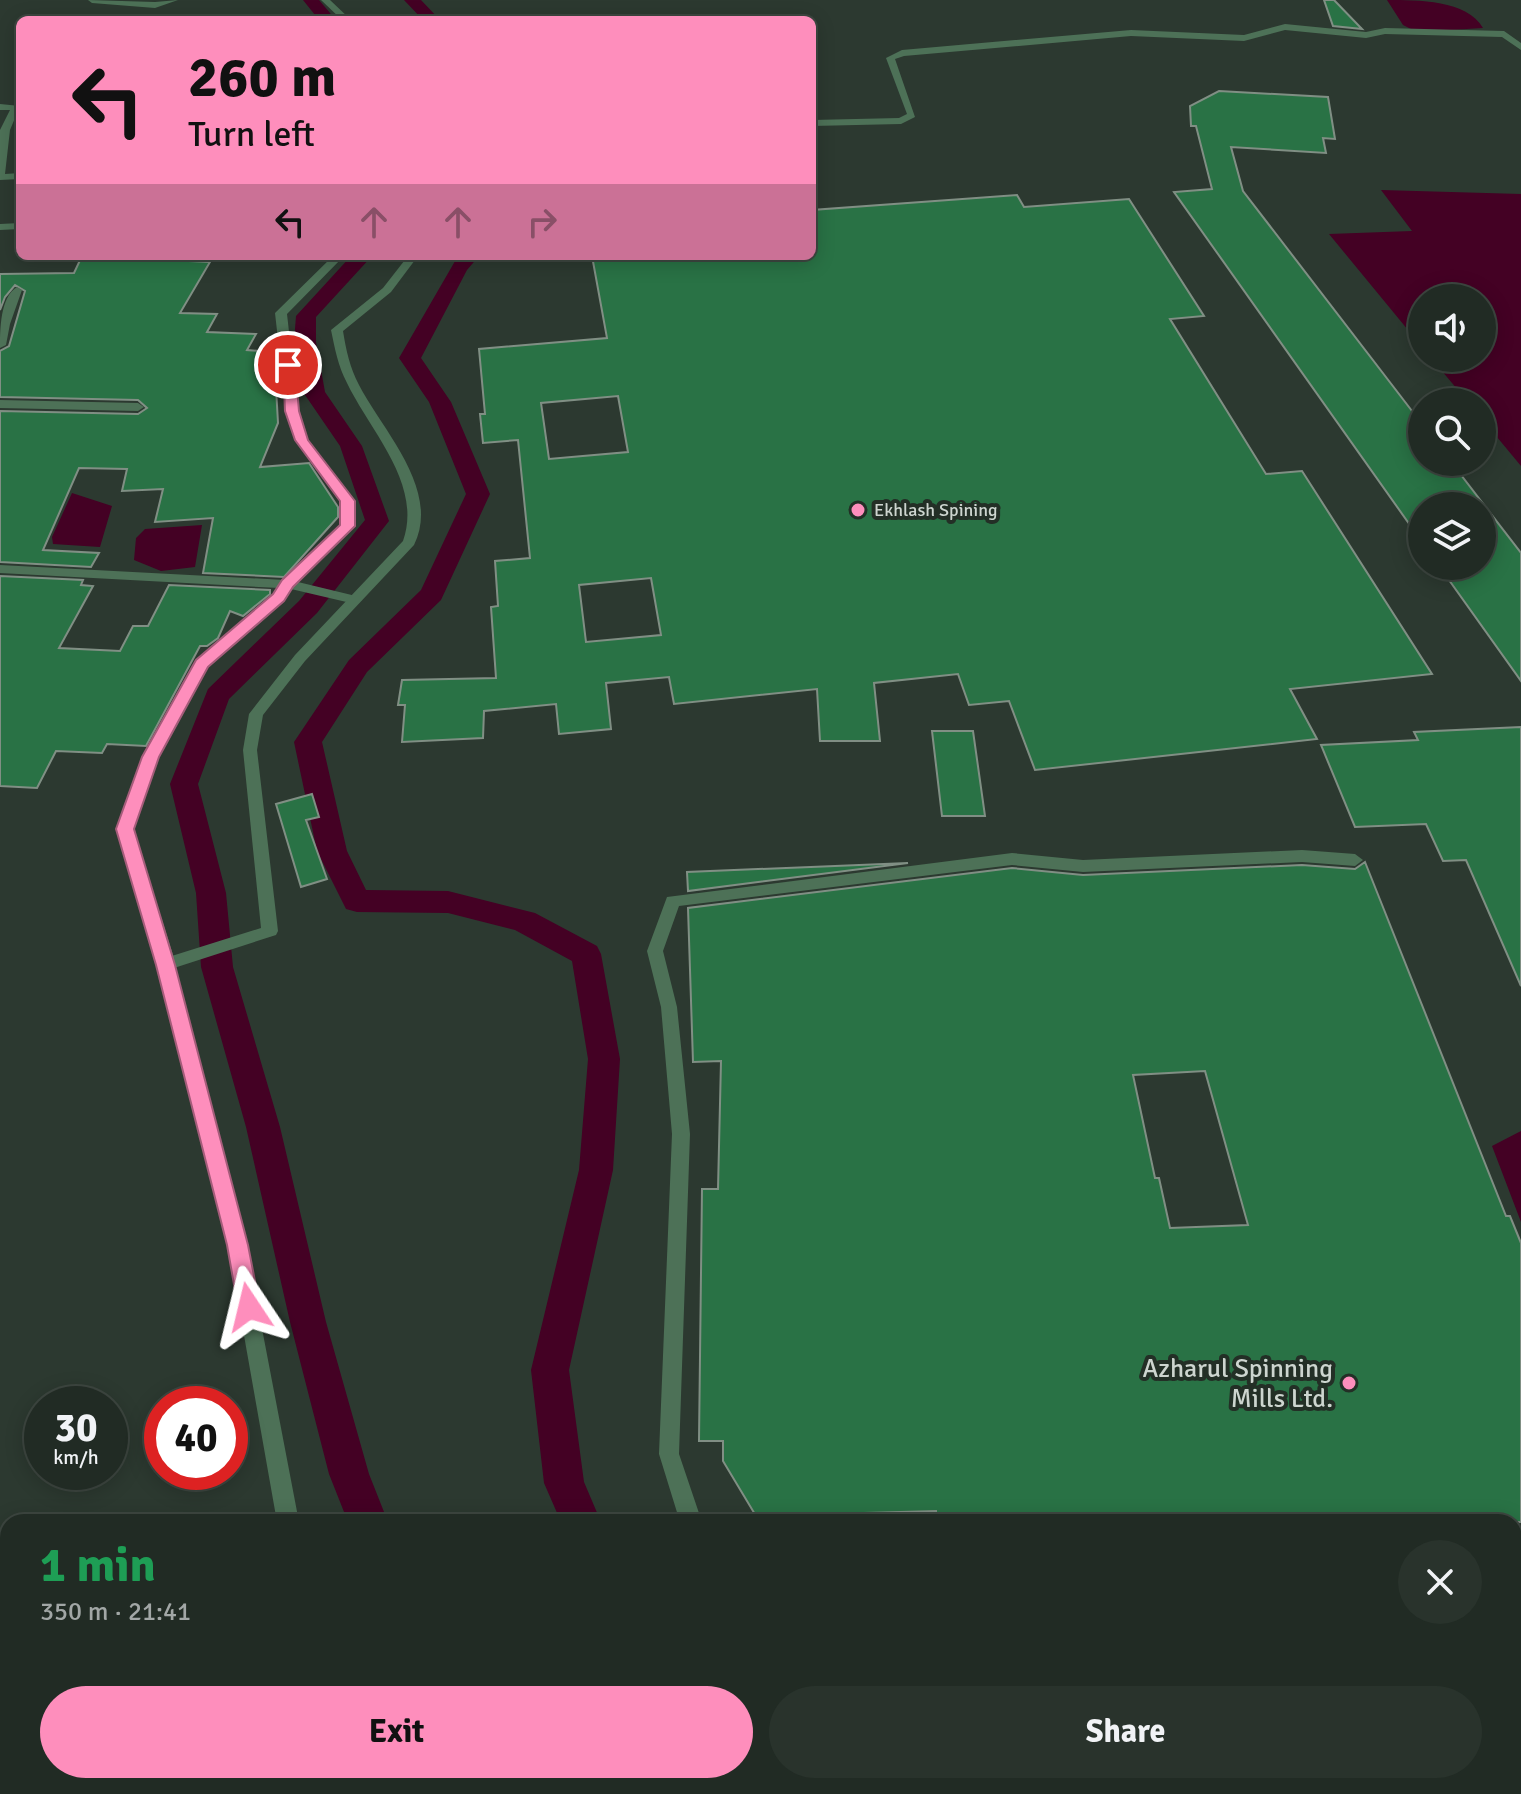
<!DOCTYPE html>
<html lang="en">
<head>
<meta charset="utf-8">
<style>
	body { margin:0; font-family:Signika,sans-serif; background:#29332c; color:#f1f3f6; height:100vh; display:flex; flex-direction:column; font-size:30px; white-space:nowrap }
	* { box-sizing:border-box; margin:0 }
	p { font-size:26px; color:#a2a7a6 }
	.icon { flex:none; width:44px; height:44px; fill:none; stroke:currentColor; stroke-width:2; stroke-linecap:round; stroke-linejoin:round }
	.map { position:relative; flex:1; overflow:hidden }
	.side { position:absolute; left:0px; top:1514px; width:1522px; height:280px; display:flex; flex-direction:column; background:#212b24; border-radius:24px 24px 0 0; box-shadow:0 4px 20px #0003,0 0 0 2px #3e4741 }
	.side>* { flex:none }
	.banner { position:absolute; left:16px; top:16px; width:800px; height:244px; border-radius:12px; box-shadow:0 4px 20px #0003,0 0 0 2px #3e4741; background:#fe8ebc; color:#111; overflow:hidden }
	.controls { position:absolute; left:1408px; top:284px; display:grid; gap:16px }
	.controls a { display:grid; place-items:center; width:88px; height:88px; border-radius:50%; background:#212b24; box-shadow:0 4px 20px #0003,0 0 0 2px #3e4741; font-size:40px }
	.speed { position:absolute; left:24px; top:1386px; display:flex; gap:16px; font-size:40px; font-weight:700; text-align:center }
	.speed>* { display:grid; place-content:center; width:104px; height:104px; border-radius:50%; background:#212b24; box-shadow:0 4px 20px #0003,0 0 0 2px #3e4741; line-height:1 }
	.speed small { font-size:20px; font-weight:400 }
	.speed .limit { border:12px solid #d22; background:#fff; color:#111 }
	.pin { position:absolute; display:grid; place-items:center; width:68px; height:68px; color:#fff; margin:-34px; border:4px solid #fff; border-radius:50%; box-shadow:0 2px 8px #0007 }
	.me { position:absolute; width:88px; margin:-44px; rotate:350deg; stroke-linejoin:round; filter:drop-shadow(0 0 6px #0008) }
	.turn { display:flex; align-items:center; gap:28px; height:168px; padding:0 40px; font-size:36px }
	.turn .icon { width:104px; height:104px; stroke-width:2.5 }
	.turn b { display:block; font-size:56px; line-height:68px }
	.lanes { display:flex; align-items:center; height:76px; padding:0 40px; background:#0003; justify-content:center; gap:40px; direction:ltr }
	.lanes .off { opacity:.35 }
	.round { display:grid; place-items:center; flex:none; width:84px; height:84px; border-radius:42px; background:#29332c }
	.overview { display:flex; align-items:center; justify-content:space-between; height:136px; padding:0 40px }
	h1 { font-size:48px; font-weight:800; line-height:60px; color:#1e9e55 }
	.action { display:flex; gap:16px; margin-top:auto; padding:16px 40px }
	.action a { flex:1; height:92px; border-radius:48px; background:#fe8ebc; color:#111; font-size:32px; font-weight:800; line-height:92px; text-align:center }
	.action a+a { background:#29332c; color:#f1f3f6 }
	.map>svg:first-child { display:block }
</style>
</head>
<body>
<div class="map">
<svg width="1521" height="1794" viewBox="0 0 1521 1794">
	<rect width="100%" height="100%" fill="#2c3930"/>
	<path fill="#440124" d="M1387,0C1418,0 1467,0 1483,28L1417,32L1403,25Z
		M1381,190L1521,194V466L1482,419V402H1468L1431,358H1482V298H1422V347L1329,234L1412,231Z
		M72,493L112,506L100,547L53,544L52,537Z
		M202,525L195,567L161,571L134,560L136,538L145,529Z
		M1521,1131V1222L1492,1146Z
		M965,1786H1245L1247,1794H969Z"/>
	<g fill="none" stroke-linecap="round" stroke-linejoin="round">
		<path fill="#440124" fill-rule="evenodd" d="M303,0H319L336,20H319Z
			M404,0H421L440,20H423Z
			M351,256H372L316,317V342L325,392L362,446L389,521L317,613L229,699L198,784L226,893L233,967L280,1127L326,1322L369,1474L388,1522H348L329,1474L290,1322L246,1127L201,967L196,893L170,784L208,689L299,601L365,520L340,446L303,392L294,342L296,316Z
			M458,256H479L467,270L421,358L451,402L490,494L441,600L367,672L322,742L347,851L366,890L448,891L535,913L597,946L601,954L620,1059L613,1170L569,1370L584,1482L601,1522H561L544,1483L531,1370L579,1170L588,1059L572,961L515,930L448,913L357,912L346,909L317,851L294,742L349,660L421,590L466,494L429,402L399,358Z
			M448,1786H492L495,1794H451Z
			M677,1786H721L724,1794H680Z"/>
	</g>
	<path fill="#297245" stroke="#808f84" stroke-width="2" fill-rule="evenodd" d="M1324,0H1334L1362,29L1333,26Z
		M1219,91L1328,97L1335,139L1323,138L1326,153L1231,147L1243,191L1422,424V462H1451L1521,553V681L1439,566H1482V506H1422V542L1174,192L1212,189L1196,126H1191L1190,106Z
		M1017,195L1024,207L1129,199L1204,316L1170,319L1266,474L1302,471L1432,674L1290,689L1317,739L1035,770L1009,701L969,705L958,674L874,683L880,741H820L817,689L674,704L669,677L606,683L611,729L559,734L556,704L484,711L483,738L402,742L405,705H398L402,680L496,678L491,607L498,606L495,561L530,558L518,440L483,443L480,414H485L479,349L607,338L592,256H812V210ZM618,396L628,452L549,459L541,403ZM651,578L661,635L586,642L579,585Z
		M82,256L210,262L180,313L217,314L207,332L256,334L247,350L274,352L278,423L260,467L309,463L338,507V517L284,577L203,573L213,518L155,522L163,489L122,491L127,469L79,468L43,550L99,553L91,567L0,562V411L138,414L147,408L138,400L0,397V351L9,346L25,291L15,285L5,297L0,310V274L74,273Z
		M0,576L83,580L81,585L93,586L59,648L120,651L133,626H148L169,585L270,590V594L243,616L230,611L218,638L207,646H200L146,746L107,744L102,753L56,751L37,788L0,786Z
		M1521,727V986L1466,860L1443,861L1426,824L1355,827L1321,745L1418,740L1414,732Z
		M932,731H973L985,816H942Z
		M312,794L319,817L306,820L327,879L301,887L276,804Z
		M1365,862L1506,1216H1510L1521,1243V1522H937L936,1511L756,1516L723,1461V1441H699L702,1189H718L721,1061L693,1062L688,908L1012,868L1083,875L1302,865L1355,869ZM1205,1071L1248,1225L1170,1228L1159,1178H1155L1133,1075Z
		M908,863L688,891L687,872Z"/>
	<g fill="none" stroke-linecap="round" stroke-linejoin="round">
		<path fill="#4d7157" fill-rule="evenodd" d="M88,0L155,2L178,0L155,8L92,3Z
			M1285,24L1366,32L1385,28L1504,31L1521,43V50L1502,37L1385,34L1366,38L1285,30L1244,41L1131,36L904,56L895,59L915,117L901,124L812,126V120L899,118L907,114L886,58L902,50L1131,30L1244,35Z
			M0,104L20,106L10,130L5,174L20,173V179L0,180V130L10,110H0Z
			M20,223V229L0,230V224Z
			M333,256H344L287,314L298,411L307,440L353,501V526L298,582L360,597L362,600L355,604L291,589L283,601L207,666L157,757L133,829L176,964L174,969H162L160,964L117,829L143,757L196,660L273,595L279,588L0,573V565L285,580L341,525V501L295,440L286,411L275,313Z
			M17,287L22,290L10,324L6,345L0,348C0,330 0,297 17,287Z
			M0,400L138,403L144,407L138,411L0,408Z
			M1302,850L1355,854L1363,860L1355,866L1302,862L1083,872L1012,865L679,906L663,951L677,1007L690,1134L679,1454L702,1522H680L659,1454L672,1134L661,1007L647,951L667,897L1012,853L1083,860Z
			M8,1590V1612L0,1615V1593Z
			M836,1786H861L865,1794H840Z"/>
		<path fill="#4d7157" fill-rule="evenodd" d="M321,0H330L351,20H342Z
			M408,256H418L391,292L343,331C346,350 350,368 359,385C383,431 441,490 414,545L305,661L263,715L257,750L278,931L276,935L174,968L246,1245L299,1522H277L228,1245L157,965L159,960L261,928L243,750L249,714L295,655L403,541C423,484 370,431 347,383C338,366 335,349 331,330L383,288Z
			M362,1786H386L388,1794H364Z"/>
	</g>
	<path fill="#fe8ebc" stroke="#a55c7a" stroke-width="2" d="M283,362L295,365L299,411L308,440L355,501V526L293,587L284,601L208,667L159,757L134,829L175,965L248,1245L260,1307L256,1314L249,1317L241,1314L238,1307L227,1245L156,965L116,829L142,757L196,660L273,594L282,580L340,525V501L295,440L285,411Z"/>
	<g fill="#fe8ebc" stroke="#232f26" stroke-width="3">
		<circle cx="858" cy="510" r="8"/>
		<circle cx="1349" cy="1383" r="8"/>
	</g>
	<g text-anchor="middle" stroke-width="8" stroke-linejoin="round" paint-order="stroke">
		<g font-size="18" fill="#cdd5cf" stroke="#232f26" text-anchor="start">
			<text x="874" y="516">Ekhlash Spining</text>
		</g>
		<g font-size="26" fill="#cdd5cf" stroke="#232f26" text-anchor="end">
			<text x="1333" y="1377">Azharul Spinning<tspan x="1333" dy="30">Mills Ltd.</tspan></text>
		</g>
	</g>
</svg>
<div class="controls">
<a><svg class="icon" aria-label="sound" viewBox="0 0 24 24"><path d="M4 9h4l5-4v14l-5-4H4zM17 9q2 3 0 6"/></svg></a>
<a><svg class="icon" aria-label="search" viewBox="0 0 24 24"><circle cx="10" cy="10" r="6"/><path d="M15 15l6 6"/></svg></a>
<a><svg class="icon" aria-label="layers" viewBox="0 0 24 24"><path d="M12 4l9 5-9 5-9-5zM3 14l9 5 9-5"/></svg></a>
</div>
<div class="speed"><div>30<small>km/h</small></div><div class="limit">40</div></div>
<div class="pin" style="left:288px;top:365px;background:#d93025"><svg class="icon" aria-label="arrive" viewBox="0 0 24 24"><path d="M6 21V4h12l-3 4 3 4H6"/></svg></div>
<svg class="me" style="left:249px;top:1307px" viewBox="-20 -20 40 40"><path d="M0-17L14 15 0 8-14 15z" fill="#fe8ebc" stroke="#fff" stroke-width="4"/></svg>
<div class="banner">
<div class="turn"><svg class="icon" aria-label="left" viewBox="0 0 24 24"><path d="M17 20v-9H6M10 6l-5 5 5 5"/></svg><div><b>260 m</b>Turn left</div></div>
<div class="lanes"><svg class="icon" aria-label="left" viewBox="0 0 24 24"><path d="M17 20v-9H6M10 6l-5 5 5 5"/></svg><svg class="icon off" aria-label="ahead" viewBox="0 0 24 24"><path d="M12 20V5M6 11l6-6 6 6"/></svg><svg class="icon off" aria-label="ahead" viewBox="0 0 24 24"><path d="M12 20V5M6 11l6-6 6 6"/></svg><svg class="icon off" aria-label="right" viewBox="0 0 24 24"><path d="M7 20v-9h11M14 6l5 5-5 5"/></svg></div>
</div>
<section class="side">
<div class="overview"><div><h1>1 min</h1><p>350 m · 21:41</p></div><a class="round"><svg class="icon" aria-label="close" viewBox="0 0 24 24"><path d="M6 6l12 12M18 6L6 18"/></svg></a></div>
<div class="action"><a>Exit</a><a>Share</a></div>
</section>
</div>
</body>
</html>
